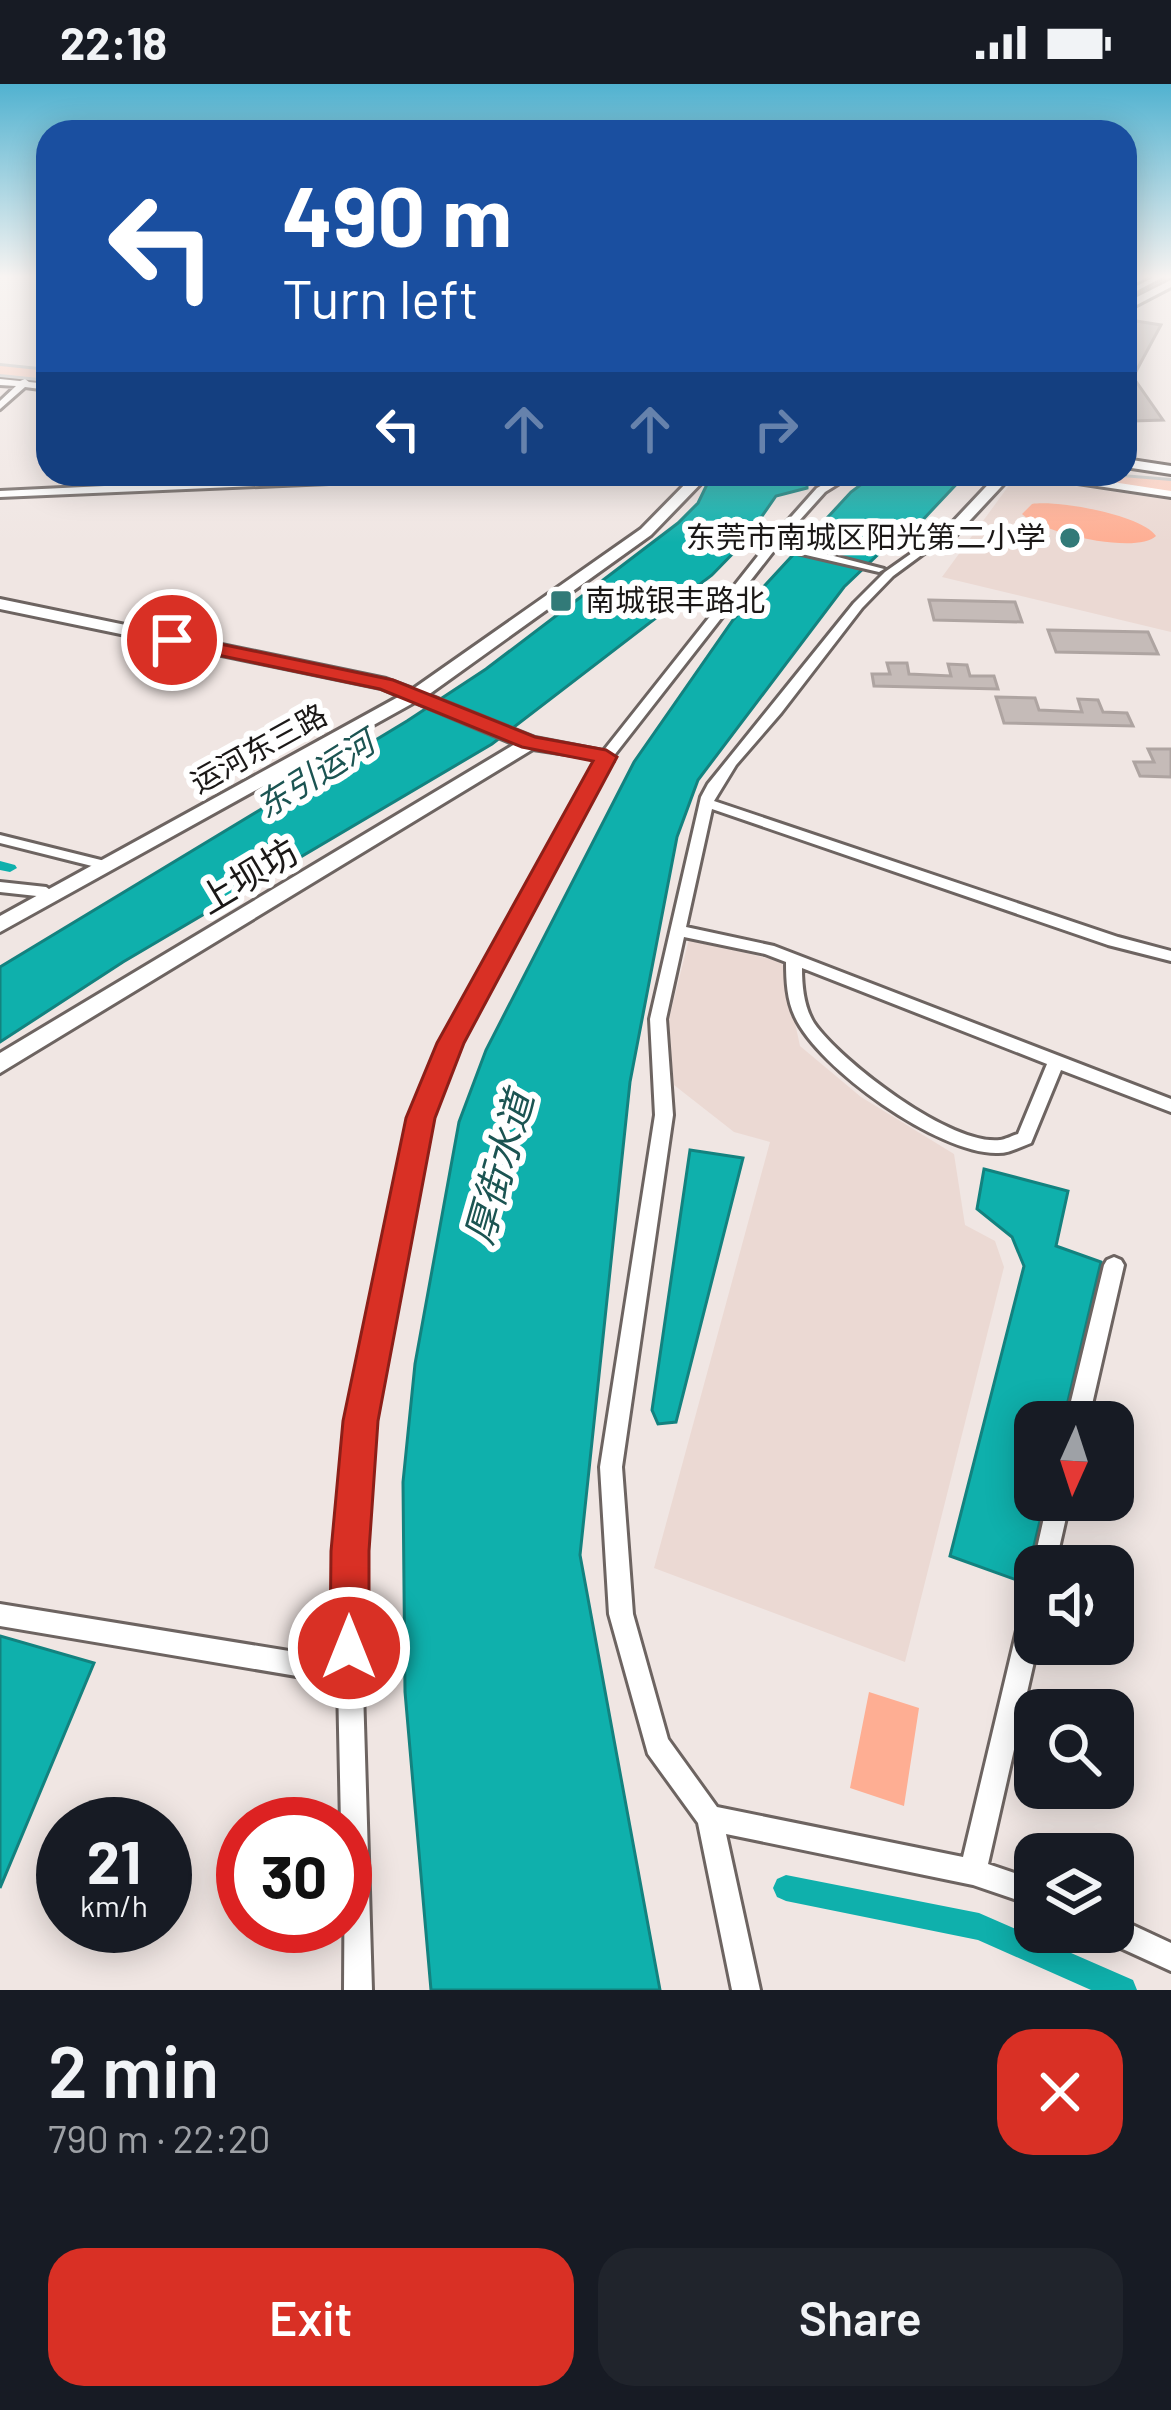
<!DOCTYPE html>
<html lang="en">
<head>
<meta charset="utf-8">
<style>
	body { margin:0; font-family:Barlow,"Noto Sans SC",sans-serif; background:#20242c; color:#f1f3f6; height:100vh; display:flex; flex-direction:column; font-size:45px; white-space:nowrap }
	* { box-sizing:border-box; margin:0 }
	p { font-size:39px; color:#9ea1a6 }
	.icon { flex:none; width:66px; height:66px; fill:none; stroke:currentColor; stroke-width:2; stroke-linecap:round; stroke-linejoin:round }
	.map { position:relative; height:1906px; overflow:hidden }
	.side { display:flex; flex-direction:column; background:#171b24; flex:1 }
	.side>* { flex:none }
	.banner { position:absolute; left:36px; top:36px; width:1101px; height:366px; border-radius:36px; box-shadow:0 6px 30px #0003; background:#1a4fa0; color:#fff; overflow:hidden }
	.needle { width:78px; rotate:183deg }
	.buttons { position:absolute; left:1014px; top:1317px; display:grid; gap:24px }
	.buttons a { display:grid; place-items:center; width:120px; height:120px; border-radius:24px; background:#171b24; box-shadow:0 6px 30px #0003; font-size:60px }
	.speed { position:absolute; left:36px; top:1713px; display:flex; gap:24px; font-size:60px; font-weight:700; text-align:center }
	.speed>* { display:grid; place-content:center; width:156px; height:156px; border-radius:50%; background:#171b24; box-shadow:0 6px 30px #0003; line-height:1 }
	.speed small { font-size:30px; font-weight:400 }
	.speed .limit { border:18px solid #d22; background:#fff; color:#111 }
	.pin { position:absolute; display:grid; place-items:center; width:102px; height:102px; color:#fff; margin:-51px; border:6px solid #fff; border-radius:50%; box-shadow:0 3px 12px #0007 }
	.me { position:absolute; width:132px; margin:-66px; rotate:0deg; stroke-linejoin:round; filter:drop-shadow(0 0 9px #0008) }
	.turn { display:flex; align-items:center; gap:42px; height:252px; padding:0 48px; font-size:54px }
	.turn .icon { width:156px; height:156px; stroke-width:2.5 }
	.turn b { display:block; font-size:84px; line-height:102px }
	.lanes { display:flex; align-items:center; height:114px; padding:0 48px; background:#0003; justify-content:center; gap:60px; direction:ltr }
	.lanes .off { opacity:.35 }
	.round { display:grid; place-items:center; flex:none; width:126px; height:126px; border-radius:36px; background:#20242c }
	.head { display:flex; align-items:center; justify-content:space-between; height:204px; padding:0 48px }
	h1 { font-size:72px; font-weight:600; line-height:90px }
	.action { display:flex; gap:24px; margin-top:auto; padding:24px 48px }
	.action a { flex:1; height:138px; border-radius:36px; background:#d93025; color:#fff; font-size:48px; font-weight:600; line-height:138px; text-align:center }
	.action a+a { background:#20242c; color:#f1f3f6 }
	.status { display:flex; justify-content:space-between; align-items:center; height:84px; padding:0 60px; background:#171b24; direction:ltr }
	.status svg { height:33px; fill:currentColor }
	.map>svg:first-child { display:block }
</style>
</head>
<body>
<div class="status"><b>22:18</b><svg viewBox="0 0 49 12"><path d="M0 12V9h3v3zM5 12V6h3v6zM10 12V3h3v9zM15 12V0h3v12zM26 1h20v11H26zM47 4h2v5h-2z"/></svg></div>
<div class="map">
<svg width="1171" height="1906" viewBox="0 0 1171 1906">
	<rect width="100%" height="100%" fill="#f0e6e3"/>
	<path fill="#ebd9d3" d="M1010,400L1067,401L1171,416V548L942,493Z
		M689,855L782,878L800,962L861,1013L954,1070L965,1141L995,1157L1004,1183L905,1578L654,1484L770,1058L734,1048L674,1001L668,939Z"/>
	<path fill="#feae93" d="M1032,420C1058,416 1142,431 1156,452C1137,471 1041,449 1022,430Z
		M869,1608L919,1624L904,1722L850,1704Z"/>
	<path fill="#0fb0ac" stroke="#13827f" stroke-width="3" d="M712,390H794L807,399V404L776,412L744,458L712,491L492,660L123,878L0,958V883L407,637L486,585L678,439L698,419Z
		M875,390H966L916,443L887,462L844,503L698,696L677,753L630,998L580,1471L660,1906H431L405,1608L403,1398L415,1280L459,1038L486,966L634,678L733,536L851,408Z
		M690,1066L743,1074L676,1338L658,1340L652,1326Z
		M984,1085L1068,1107L1056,1162L1101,1178L1063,1338H1035V1416H1045L1025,1499L950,1472L1024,1182L1012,1153L977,1125Z
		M0,1552L94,1579L0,1804Z"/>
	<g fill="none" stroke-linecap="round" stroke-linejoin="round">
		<path fill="#0fb0ac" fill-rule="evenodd" d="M0,777L15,781L17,784L10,788L0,786Z
			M786,1791L979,1829L1133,1896L1137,1906H1091L978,1856L786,1817L777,1813L773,1804L777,1795Z"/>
	</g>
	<path fill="#c5bbb8" stroke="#aea4a1" stroke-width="3" d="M1136,237L1161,241L1133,293L1163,336L1132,337L1125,329V249Z
		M929,516L1015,518L1022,538L934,536Z
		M1048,546L1148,548L1158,570L1056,568Z
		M887,579H907L909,590L951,592L948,580L967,581L970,592H994L998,605L874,602L872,590H890Z
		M996,613L1035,614L1039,626L1082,628L1078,615L1098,616L1103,628L1127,629L1133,642L1004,639Z
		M1148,665H1171V693L1140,692L1134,678H1154Z"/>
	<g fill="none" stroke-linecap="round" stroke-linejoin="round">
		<defs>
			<path id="street" d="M1154,193H1163L1125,213V208Z
				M0,295L20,297L25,295L29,298L48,300V306L25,303L0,325V317L16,302L0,301Z
				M352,390H380L329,399L0,413V407Z
				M842,390H854L825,408L780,458L884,485L879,488L776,464L612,674L458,959L429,1034L379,1278L365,1400L361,1539L372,1906H344L345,1740H341L338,1599L0,1542V1520L338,1575L343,1400L359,1278L411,1034L442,959L601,670L769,458L817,404Z
				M922,462L931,464L893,492L862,524L781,629L736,681L714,717L1118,853L1171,867V877L1108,861L712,725L686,843L774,862L1171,1015V1028L1061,986L1031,1059C1020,1063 1008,1070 996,1069C938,1069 819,985 795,933C787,916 786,897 786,878L765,870L684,853L666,935L673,1031L622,1383L633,1530L668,1655L717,1723L963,1773L1023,1521L1027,1513L1035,1510V1560H1038L988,1780L1035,1796V1822L973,1801L726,1750L760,1906H732L698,1739L648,1670L609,1530L600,1383L655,1031L650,935L701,713L708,700L854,519L885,488ZM802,884L1047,980L1018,1050C1014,1051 1004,1056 1000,1056C951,1062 841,978 814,939C804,923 802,903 802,884Z
				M0,751L113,779L115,782L108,786L0,759Z
				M0,798L46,803L53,808L46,813L0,808Z
				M1114,1173L1121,1176L1124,1181L1088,1338H1066L1104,1181L1107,1176Z
				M1048,1416H1070L1055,1482H1035V1488L1033,1482Z
				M1113,1832L1171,1859V1887L1103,1856L1100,1848H1113Z"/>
			<path id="secondary" d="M1171,196V203L1125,227V219Z
				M1125,375L1171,382V390L1125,383Z
				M695,390H710L651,451L428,611L535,654L613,669V677L533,665L0,989V969L515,660L415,618L0,848V832L400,612L381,604L0,525V515L386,595L413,605L641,445Z
				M998,390H1013L945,463L920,467V461L935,457Z
				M1037,390H1073L1171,405V413L1044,394Z"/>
			<path id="primary" d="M0,282L48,287V295L0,290Z
				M1085,390L1171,397V407L1093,395Z"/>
		</defs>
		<use href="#street" stroke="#6d6461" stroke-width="6"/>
		<use href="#secondary" stroke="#6d6461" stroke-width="6"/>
		<use href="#primary" stroke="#c8c8c7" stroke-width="6"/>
		<use href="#street" fill="#fff" fill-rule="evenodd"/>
		<use href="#secondary" fill="#fff" fill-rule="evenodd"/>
		<use href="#primary" fill="#fad0c2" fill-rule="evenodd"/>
	</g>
	<linearGradient id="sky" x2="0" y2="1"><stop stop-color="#51b2d0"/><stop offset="0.42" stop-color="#f8f4f2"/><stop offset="1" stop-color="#f8f4f2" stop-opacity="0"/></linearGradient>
	<rect width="1171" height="459" fill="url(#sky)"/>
	<path fill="#d93025" stroke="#8d1f18" stroke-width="3" d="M172,550L393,596L535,653L606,666L617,673L464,959L435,1034L378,1337L369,1467V1564L363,1578L349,1584L335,1578L330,1564L331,1467L343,1337L406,1034L437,959L593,677L522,663L380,605L165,560L162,556Z"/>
	<g fill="#327a78" stroke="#fff" stroke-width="4.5">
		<circle cx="1070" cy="454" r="12"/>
		<rect x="549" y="505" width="24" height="24" rx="6"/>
	</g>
	<g text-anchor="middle" stroke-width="12" stroke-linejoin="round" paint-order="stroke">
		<g font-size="30" fill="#1b1817" stroke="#fff" text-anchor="end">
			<text x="1046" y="464">东莞市南城区阳光第二小学</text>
			<text x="585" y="527" text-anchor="start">南城银丰路北</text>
		</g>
		<g font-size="30" fill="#1b1817" stroke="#fff">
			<text transform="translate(259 665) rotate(-29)" y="10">运河东三路</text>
		</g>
		<g font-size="33" font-style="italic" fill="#1b5452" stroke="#fff">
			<text transform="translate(315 690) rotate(-32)" y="12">东引运河</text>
		</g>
		<g font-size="36" fill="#1b1817" stroke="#fff">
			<text transform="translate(248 792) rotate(-31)" y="13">上坝坊</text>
		</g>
		<g font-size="39" font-style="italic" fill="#1b5452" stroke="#fff">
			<text transform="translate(499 1084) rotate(-74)" y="14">厚街水道</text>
		</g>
	</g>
</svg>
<div class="buttons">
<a><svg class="needle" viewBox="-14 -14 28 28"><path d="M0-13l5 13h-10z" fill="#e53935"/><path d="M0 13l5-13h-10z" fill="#9ea1a6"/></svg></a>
<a><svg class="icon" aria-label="sound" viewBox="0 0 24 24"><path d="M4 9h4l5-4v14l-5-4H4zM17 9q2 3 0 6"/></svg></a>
<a><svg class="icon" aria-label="search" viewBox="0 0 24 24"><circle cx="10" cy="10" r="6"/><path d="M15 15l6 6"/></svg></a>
<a><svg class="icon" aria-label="layers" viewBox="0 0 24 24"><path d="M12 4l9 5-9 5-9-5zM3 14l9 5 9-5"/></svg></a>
</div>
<div class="speed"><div>21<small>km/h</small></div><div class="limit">30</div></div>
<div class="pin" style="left:172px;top:556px;background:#d93025"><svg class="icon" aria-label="arrive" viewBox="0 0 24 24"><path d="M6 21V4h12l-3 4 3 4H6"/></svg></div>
<svg class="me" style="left:349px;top:1564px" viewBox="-20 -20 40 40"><circle r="17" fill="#d93025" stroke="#fff" stroke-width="3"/><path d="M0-11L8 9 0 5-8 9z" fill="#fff"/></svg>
<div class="banner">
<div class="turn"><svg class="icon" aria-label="left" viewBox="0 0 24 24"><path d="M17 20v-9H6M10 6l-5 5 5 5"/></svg><div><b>490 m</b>Turn left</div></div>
<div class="lanes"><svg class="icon" aria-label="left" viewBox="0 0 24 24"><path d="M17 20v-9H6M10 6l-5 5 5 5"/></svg><svg class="icon off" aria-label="ahead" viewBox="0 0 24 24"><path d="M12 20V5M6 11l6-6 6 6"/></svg><svg class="icon off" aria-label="ahead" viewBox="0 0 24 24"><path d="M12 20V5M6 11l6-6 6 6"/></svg><svg class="icon off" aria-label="right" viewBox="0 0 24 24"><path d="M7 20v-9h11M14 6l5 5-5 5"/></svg></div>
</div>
</div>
<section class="side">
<div class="head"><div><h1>2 min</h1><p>790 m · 22:20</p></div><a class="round" style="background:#d93025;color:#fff"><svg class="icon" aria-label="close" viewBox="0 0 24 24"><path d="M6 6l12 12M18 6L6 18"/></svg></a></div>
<div class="action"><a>Exit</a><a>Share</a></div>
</section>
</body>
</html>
